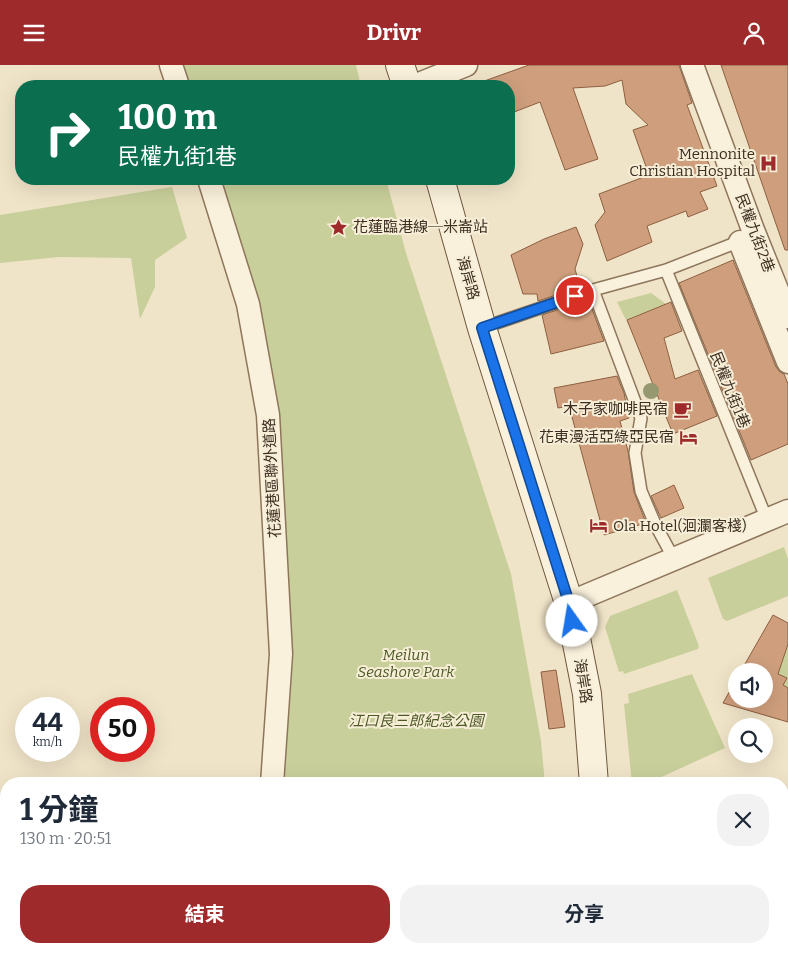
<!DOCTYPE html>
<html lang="zh-TW">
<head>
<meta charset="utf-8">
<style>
	body { margin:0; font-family:Bitter,"Noto Sans TC",serif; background:#f2f2f3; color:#1f2937; height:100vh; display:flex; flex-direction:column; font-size:19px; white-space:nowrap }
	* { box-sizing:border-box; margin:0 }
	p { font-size:16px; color:#747a83 }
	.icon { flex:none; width:28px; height:28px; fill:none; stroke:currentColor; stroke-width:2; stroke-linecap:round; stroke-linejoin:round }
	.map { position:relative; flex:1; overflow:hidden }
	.details { position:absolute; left:0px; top:712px; width:789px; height:176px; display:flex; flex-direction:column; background:#fff; border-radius:20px 20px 0 0; box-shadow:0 5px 20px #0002 }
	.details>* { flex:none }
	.banner { position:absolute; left:15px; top:15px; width:500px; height:105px; border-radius:20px; box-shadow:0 5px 20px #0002; background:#0b6e4f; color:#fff; overflow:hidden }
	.fabs { position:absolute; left:728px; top:598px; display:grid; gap:10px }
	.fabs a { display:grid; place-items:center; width:45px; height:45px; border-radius:50%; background:#fff; box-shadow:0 5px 20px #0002; font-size:25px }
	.speed { position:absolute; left:15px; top:632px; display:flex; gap:10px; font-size:25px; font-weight:700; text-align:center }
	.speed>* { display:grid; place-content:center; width:65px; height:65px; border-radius:50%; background:#fff; box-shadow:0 5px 20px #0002; line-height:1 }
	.speed small { font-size:12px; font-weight:400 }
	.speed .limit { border:8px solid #d22; background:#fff; color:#111 }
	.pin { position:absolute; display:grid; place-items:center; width:42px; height:42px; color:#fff; margin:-21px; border:2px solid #fff; border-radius:50%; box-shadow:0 1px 5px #0007 }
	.me { position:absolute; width:55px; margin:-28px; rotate:347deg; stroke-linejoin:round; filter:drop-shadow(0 0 4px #0008) }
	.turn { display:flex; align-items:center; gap:18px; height:105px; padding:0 20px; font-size:22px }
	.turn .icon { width:65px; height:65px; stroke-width:2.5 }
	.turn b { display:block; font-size:35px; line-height:42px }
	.round { display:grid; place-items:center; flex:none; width:52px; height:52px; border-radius:20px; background:#f2f2f3 }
	.head { display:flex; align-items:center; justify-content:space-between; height:85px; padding:0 20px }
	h1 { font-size:30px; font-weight:700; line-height:38px }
	.cta { display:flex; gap:10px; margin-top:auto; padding:10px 20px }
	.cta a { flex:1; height:58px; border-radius:20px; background:#9e2a2b; color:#fff; font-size:20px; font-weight:700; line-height:58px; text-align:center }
	.cta a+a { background:#f2f2f3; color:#1f2937 }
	header { display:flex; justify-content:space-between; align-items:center; height:65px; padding:0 20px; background:#9e2a2b; color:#fff; font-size:22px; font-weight:700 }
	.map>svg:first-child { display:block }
</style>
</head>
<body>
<header><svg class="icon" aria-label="menu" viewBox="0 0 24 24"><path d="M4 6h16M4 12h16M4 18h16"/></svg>Drivr<svg class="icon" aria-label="person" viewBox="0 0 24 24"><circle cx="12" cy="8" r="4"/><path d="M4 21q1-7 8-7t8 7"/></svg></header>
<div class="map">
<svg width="788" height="888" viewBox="0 0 788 888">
	<rect width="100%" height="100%" fill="#f0e4c8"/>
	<path fill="#c9cf9b" d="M184,0H356L361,21H189Z
		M214,114H386L406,188L511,509L541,676L545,719H276L280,384Z
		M172,122L187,173L155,195V222L140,254L131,193L59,192L0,198V150Z
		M651,228L666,239L626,255L617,237Z
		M784,482L788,494V531L727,556L723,554L708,513Z
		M677,525L699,581L698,584L624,609L623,606L619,607L605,562L610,551Z
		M788,579V623L783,620L786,613L778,609Z
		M692,609L725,683L646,719H632L624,639L629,638L628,629Z
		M788,832V888H650L664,882H782L783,834Z
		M260,882L532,883V888H259Z"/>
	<path fill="#cf9f7d" stroke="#8d5f41" d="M529,0H679L692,38L687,40L717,121L700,127L708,144L688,152L686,146L647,161L652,177L607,196L595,160L605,147L599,129L649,110L633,65L648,60L626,39L622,15L605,21L573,23L598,94L565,105L540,37L509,49V21H476V19Z
		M721,0H788V185H785Z
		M576,162L583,179L575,204L580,222L538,236L537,229H523L511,190L544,174Z
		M733,195L776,302L780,307L784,309L788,319V379L751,395L679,218Z
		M584,236H589L604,276L551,289L542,250Z
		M671,237L682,266L664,273L675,314L698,305L717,351L673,369L627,255Z
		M617,311L624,328L629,353L620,356L628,386L634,427L646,458L604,470L569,341L558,343L554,323Z
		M674,420L684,443L661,453L651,431Z
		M773,550L788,558V579L778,609L787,613L783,620L788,623V657L723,638L736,615V634H764V606H741Z
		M556,605L565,662L549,664L541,607Z"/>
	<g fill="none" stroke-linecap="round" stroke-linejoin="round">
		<defs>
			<path id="service" d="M666,205L767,455
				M593,225L641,353L635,388L641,426L655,459L674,494
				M482,263L593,225L666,205L743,175"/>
			<path id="minor" d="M171,0L178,21
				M692,0L753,165L788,252
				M414,21L466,0
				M209,114L248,239L268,350L281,589L272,719
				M740,177L788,297
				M569,538L788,446
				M782,796L788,794
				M253,888V882"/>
			<path id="secondary" d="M400,0L407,21
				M440,114L482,263L569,538L587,629L594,719
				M591,888L593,882"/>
		</defs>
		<use href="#service" stroke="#8d765c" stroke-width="14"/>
		<use href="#minor" stroke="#8d765c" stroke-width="25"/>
		<use href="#secondary" stroke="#6f573f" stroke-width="30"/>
		<use href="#service" stroke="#faf1dc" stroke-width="11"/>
		<use href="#minor" stroke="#faf1dc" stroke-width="22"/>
		<use href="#secondary" stroke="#faf1dc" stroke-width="28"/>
	</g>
	<circle fill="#96986f" cx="651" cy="326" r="8"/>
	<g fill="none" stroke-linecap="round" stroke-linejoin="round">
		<defs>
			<path id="route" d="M572,556L569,538L482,263L575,231"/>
		</defs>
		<use href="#route" stroke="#114b97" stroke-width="12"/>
		<use href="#route" stroke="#1a73e8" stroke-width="9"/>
	</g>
	<defs>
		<symbol id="hospital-bare" viewBox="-9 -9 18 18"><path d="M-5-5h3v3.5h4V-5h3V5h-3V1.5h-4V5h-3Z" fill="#9e2a2b" stroke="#f7eed8" stroke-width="2.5" paint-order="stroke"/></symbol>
		<symbol id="sight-bare" viewBox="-9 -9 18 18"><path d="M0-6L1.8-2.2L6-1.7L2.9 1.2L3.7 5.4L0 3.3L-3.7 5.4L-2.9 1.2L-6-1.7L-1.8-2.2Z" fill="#9e2a2b" stroke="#f7eed8" stroke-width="2.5" paint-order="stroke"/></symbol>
		<symbol id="cafe-bare" viewBox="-9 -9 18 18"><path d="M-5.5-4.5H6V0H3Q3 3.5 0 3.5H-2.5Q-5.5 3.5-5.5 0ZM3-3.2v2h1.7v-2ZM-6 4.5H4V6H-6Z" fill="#9e2a2b" stroke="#f7eed8" stroke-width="2.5" paint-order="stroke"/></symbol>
		<symbol id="hotel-bare" viewBox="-9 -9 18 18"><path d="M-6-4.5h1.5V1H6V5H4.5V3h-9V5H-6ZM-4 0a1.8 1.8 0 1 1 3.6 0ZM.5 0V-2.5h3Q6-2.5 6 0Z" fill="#9e2a2b" stroke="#f7eed8" stroke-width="2.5" paint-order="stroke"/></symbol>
	</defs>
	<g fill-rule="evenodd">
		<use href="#hospital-bare" x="756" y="86" width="25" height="25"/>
		<use href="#sight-bare" x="326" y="150" width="25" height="25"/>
		<use href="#cafe-bare" x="670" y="332" width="25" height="25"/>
		<use href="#hotel-bare" x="676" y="360" width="25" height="25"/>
		<use href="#hotel-bare" x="586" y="448" width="25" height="25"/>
	</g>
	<g text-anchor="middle" stroke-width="4" stroke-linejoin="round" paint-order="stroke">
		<g font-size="15" fill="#3d2e20" stroke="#f7eed8" text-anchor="end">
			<text x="755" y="94">Mennonite<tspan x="755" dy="17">Christian Hospital</tspan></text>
			<text x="353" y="167" text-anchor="start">花蓮臨港線─米崙站</text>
			<text x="668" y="349">木子家咖啡民宿</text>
			<text x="674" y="377">花東漫活亞綠亞民宿</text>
			<text x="613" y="466" text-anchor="start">Ola Hotel(洄瀾客棧)</text>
		</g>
		<g font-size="15" fill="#3d2e20" stroke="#f7eed8">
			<text transform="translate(755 168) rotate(69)" y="5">民權九街2巷</text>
			<text transform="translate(468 213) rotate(74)" y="5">海岸路</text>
			<text transform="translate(730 325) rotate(68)" y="5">民權九街1巷</text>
			<text transform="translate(272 413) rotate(-93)" y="5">花蓮港區聯外道路</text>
			<text transform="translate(583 616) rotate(81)" y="5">海岸路</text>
		</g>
		<g font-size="15" font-style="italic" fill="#4d5a26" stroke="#f7eed8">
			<text x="406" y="595">Meilun<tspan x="406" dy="17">Seashore Park</tspan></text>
			<text x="416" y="661">江口良三郎紀念公園</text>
		</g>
	</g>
</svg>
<div class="fabs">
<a><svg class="icon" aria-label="sound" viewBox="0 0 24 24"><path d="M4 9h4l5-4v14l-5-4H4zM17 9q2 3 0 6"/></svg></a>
<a><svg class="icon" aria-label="search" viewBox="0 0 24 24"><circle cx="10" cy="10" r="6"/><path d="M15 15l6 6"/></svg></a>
</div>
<div class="speed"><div>44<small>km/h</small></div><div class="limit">50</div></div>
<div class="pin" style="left:575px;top:231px;background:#d93025"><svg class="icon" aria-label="arrive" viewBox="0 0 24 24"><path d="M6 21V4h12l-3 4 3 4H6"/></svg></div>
<svg class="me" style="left:572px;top:556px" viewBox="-20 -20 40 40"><circle r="19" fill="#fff"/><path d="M0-13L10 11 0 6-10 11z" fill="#1a73e8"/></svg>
<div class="banner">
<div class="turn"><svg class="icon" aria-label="right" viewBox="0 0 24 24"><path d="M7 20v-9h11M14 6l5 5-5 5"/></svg><div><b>100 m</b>民權九街1巷</div></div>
</div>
<section class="details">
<div class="head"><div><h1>1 分鐘</h1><p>130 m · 20:51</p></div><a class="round"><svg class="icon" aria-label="close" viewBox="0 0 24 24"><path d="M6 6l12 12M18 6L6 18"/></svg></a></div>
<div class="cta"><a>結束</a><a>分享</a></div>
</section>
</div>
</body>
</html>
